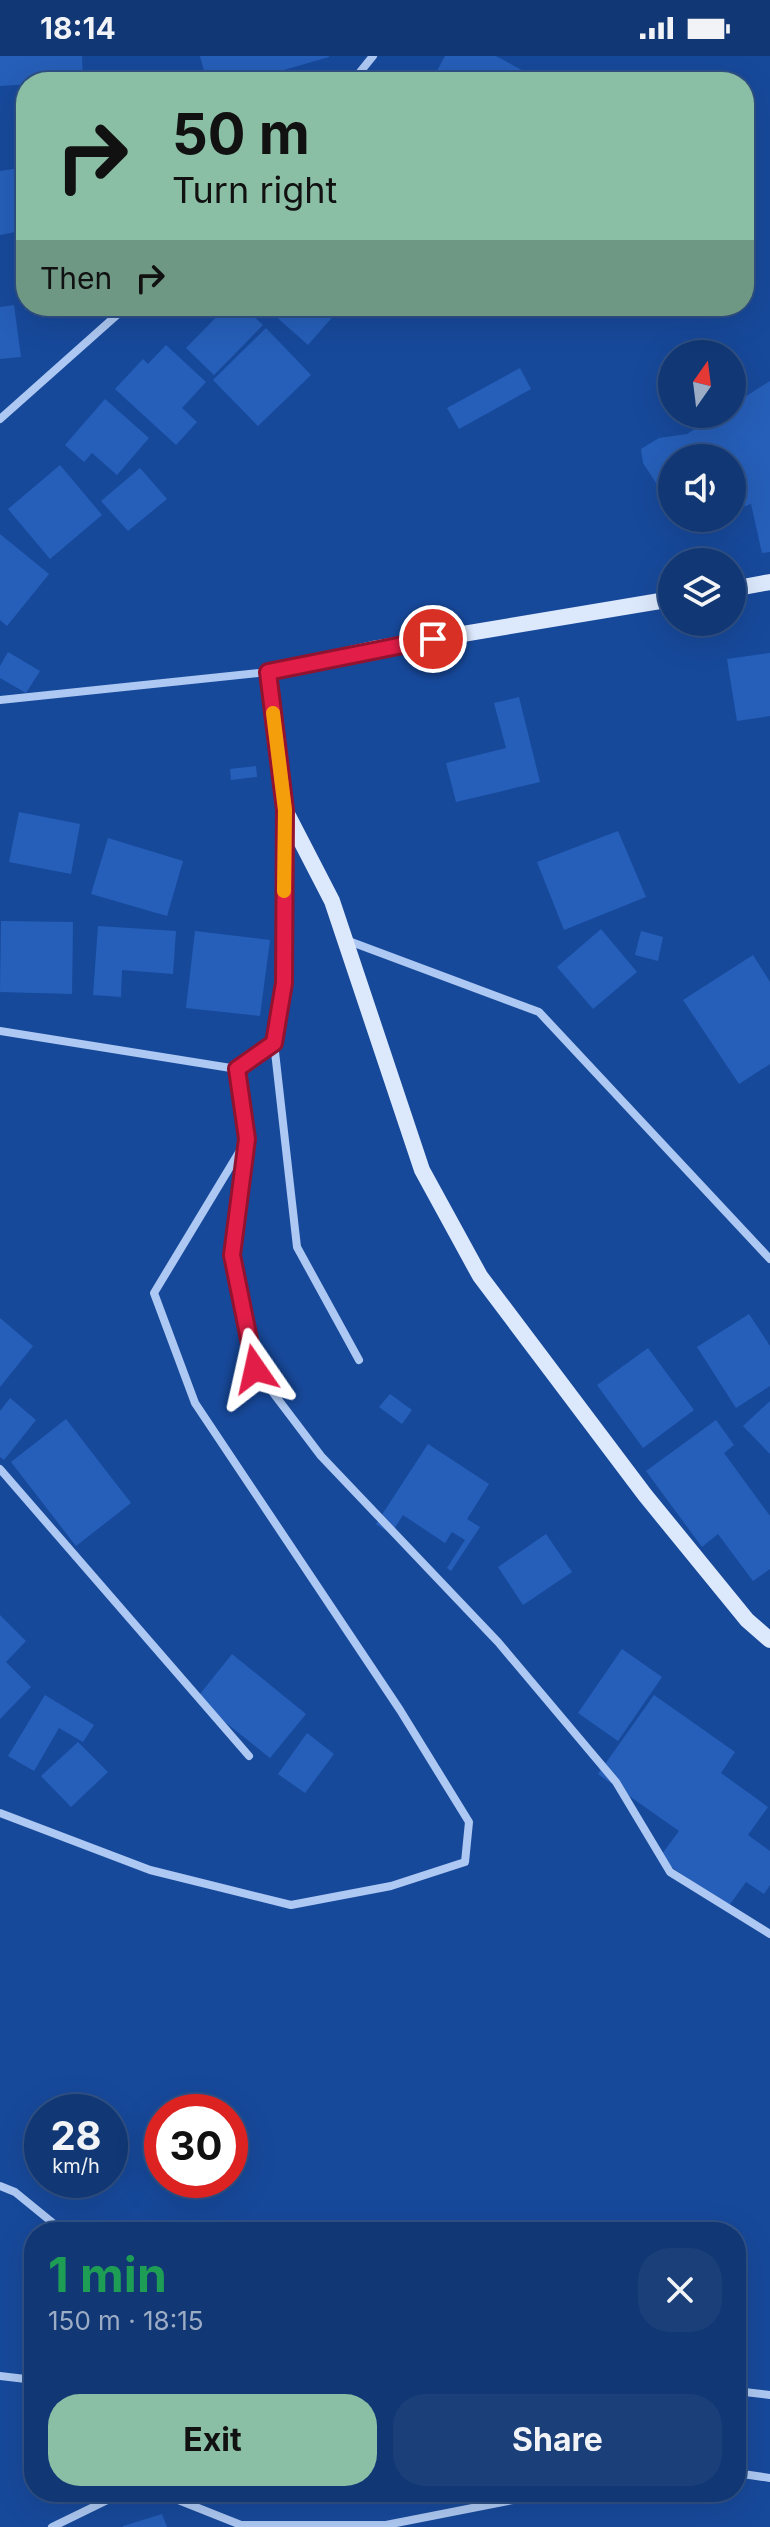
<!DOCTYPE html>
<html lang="en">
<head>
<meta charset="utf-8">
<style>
	body { margin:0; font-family:Inter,sans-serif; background:#1a3f79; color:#f1f3f6; height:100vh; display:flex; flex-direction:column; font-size:30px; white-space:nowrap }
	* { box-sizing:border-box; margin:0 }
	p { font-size:26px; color:#9cacc5 }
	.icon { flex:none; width:44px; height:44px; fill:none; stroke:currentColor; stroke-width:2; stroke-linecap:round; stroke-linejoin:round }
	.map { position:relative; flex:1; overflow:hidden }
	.sheet { position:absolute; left:24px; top:2166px; width:722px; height:280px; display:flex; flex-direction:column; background:#113774; border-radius:32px; box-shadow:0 8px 32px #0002,0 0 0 2px #305186 }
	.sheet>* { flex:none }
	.banner { position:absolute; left:16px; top:16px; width:738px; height:244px; border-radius:32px; box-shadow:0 8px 32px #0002,0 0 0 2px #305186; background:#8abfa5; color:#111; overflow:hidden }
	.needle { width:52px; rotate:14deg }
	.buttons { position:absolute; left:658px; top:284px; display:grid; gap:16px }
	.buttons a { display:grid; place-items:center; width:88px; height:88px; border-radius:50%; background:#113774; box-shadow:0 8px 32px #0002,0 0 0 2px #305186; font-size:40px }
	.speed { position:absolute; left:24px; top:2038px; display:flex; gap:16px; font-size:40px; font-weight:700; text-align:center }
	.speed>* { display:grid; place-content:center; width:104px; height:104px; border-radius:50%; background:#113774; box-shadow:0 8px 32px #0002,0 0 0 2px #305186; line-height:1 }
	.speed small { font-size:20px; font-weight:400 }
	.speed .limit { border:12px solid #d22; background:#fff; color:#111 }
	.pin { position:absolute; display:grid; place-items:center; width:68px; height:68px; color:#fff; margin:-34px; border:4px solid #fff; border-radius:50%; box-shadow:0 2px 8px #0007 }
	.me { position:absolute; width:88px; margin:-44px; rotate:349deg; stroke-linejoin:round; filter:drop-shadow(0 0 6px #0008) }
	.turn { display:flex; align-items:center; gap:28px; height:168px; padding:0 24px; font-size:36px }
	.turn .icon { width:104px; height:104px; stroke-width:2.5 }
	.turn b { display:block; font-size:56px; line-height:68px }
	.then { display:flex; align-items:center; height:76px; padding:0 24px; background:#0003; gap:16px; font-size:30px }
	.round { display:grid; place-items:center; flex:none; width:84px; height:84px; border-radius:32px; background:#1a3f79 }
	.head { display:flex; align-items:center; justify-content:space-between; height:136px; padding:0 24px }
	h1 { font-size:48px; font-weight:700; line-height:60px; color:#1e9e55 }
	.cta { display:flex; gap:16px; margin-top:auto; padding:16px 24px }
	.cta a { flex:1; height:92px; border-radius:32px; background:#8abfa5; color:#111; font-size:32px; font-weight:700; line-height:92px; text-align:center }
	.cta a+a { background:#1a3f79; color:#f1f3f6 }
	.status { display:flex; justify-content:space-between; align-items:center; height:56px; padding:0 40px; background:#113774; direction:ltr }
	.status svg { height:22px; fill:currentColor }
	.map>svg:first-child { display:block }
</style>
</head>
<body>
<div class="status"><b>18:14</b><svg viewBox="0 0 49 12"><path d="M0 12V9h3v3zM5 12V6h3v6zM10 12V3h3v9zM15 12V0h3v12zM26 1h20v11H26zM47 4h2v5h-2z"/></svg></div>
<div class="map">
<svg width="770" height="2471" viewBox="0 0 770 2471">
	<rect width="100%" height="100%" fill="#17499b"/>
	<path fill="#265fb9" d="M0,0H82L83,25L0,30Z
		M200,0H329V1L242,26H207Z
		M445,0H496L538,23L431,26Z
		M26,111V174L0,179V115Z
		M26,216V254H25L14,220Z
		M14,249L21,301L0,303V251Z
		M227,250H243L263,269L214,319L186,292Z
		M264,250H342L308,289Z
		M266,272L311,319L258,370L213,324Z
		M166,289L206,326L182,352L197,366L176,389L115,333L143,303L148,308Z
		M520,312L531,333L459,373L447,352Z
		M770,325V496L762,497L751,448L732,455V402H672V428L658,430L643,407L641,393L659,382L687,378L718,358H732V349Z
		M105,343L149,382L117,419L92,397L84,406L65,389Z
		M60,409L102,459L50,503L8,453Z
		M140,412L167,443L128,475L101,445Z
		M0,478L49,518L7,570L0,564Z
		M8,596L40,615L26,637L0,622V610Z
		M770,597V660L737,665L727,603Z
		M519,641L540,726L456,746L446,707L506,692L494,647Z
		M256,710L257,721L231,724L230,713Z
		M19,756L80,768L71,818L9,806Z
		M618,775L646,841L564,874L537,806Z
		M108,782L183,805L167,860L91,838Z
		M1,865L73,866L72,938L0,936Z
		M98,870L176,875L173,918L122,914L121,941L93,939Z
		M601,873L637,916L593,953L557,911Z
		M195,875L270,884L260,960L186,952Z
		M641,875L663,881L658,905L635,899Z
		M753,899L770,926V1008L739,1028L683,944Z
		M749,1258L770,1290V1330L736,1352L697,1291Z
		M0,1262L33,1290L0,1331Z
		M648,1292L694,1354L643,1392L597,1329Z
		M390,1338L412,1354L402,1368L379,1351Z
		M10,1342L36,1364L4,1404L0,1401V1355Z
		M770,1345V1398L743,1370Z
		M66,1363L131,1447L76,1490L11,1406Z
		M716,1364L734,1389L724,1397L770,1460V1513L753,1525L718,1478L702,1491L646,1415Z
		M428,1388L489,1428L467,1463L480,1471L451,1515L447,1512L465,1484L452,1476L445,1487L403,1459L391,1478L376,1468Z
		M546,1478L572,1516L523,1549L498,1511Z
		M0,1559L26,1585L6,1606L31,1631L0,1663Z
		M622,1593L662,1621L618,1685L578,1657Z
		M232,1598L306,1658L270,1702L196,1643Z
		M45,1639L94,1669L83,1686L59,1672L34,1715L8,1700Z
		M654,1639L735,1696L721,1717L768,1751L748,1779L770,1795V1829L764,1838L746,1826L728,1851L659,1802L679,1775L598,1718Z
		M307,1677L334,1698L305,1737L278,1718Z
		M78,1686L108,1716L71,1751L41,1720Z
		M162,2458L167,2471H123V2470Z"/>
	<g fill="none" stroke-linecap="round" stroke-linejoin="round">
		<path stroke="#adc8f2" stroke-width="8" d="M352,26L373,0
			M0,363L127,250
			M0,644L268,616
			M346,884L539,956L770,1203
			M0,975L237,1013L274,987L284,927L285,763
			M274,987L297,1191L359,1304
			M246,1089L232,1199L255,1313L321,1400L498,1586L616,1726L670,1816L770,1878
			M0,1413L249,1700
			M0,1757L150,1814L291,1849L391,1830L465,1806L469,1766L400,1654L195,1347L154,1237L247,1083L237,1013
			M0,2130L15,2136L64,2176
			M0,2320L34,2324
			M736,2335L770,2339
			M736,2417L770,2422
			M158,2436L241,2469H386L554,2436
			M52,2471L124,2436"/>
		<path stroke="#dce8fc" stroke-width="16" d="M732,533L770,526
			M672,543L373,593L268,616L285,754L332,845L422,1114L480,1220L645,1439L747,1564L770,1584"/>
	</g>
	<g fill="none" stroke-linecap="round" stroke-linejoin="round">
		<defs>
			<path id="route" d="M255,1313L232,1199L247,1083L237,1013L274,987L284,927L285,754L268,616L433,583"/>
		</defs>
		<use href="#route" stroke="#92132f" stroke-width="20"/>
		<use href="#route" stroke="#e11d48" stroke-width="14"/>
		<path stroke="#f59e0b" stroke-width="14" d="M273,657L285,754L284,835"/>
	</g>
</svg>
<div class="buttons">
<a><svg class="needle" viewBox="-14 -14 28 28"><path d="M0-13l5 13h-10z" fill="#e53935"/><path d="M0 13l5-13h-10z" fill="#9cacc5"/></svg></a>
<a><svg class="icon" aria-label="sound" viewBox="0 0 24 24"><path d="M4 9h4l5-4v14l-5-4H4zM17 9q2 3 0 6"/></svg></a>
<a><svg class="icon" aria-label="layers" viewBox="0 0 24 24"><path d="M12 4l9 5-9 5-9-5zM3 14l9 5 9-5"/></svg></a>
</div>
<div class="speed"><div>28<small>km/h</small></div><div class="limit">30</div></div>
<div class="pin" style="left:433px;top:583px;background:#d93025"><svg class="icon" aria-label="arrive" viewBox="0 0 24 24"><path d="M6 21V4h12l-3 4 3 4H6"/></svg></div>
<svg class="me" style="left:255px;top:1313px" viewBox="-20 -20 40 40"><path d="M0-17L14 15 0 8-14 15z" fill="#e11d48" stroke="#fff" stroke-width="4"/></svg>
<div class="banner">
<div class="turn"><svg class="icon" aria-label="right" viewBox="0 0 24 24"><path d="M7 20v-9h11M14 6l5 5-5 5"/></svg><div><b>50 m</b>Turn right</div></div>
<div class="then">Then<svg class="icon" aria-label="right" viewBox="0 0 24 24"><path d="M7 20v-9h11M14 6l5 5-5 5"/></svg></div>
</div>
<section class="sheet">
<div class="head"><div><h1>1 min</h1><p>150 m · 18:15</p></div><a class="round"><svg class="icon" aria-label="close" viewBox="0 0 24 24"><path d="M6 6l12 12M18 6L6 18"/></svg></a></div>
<div class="cta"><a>Exit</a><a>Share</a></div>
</section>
</div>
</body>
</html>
